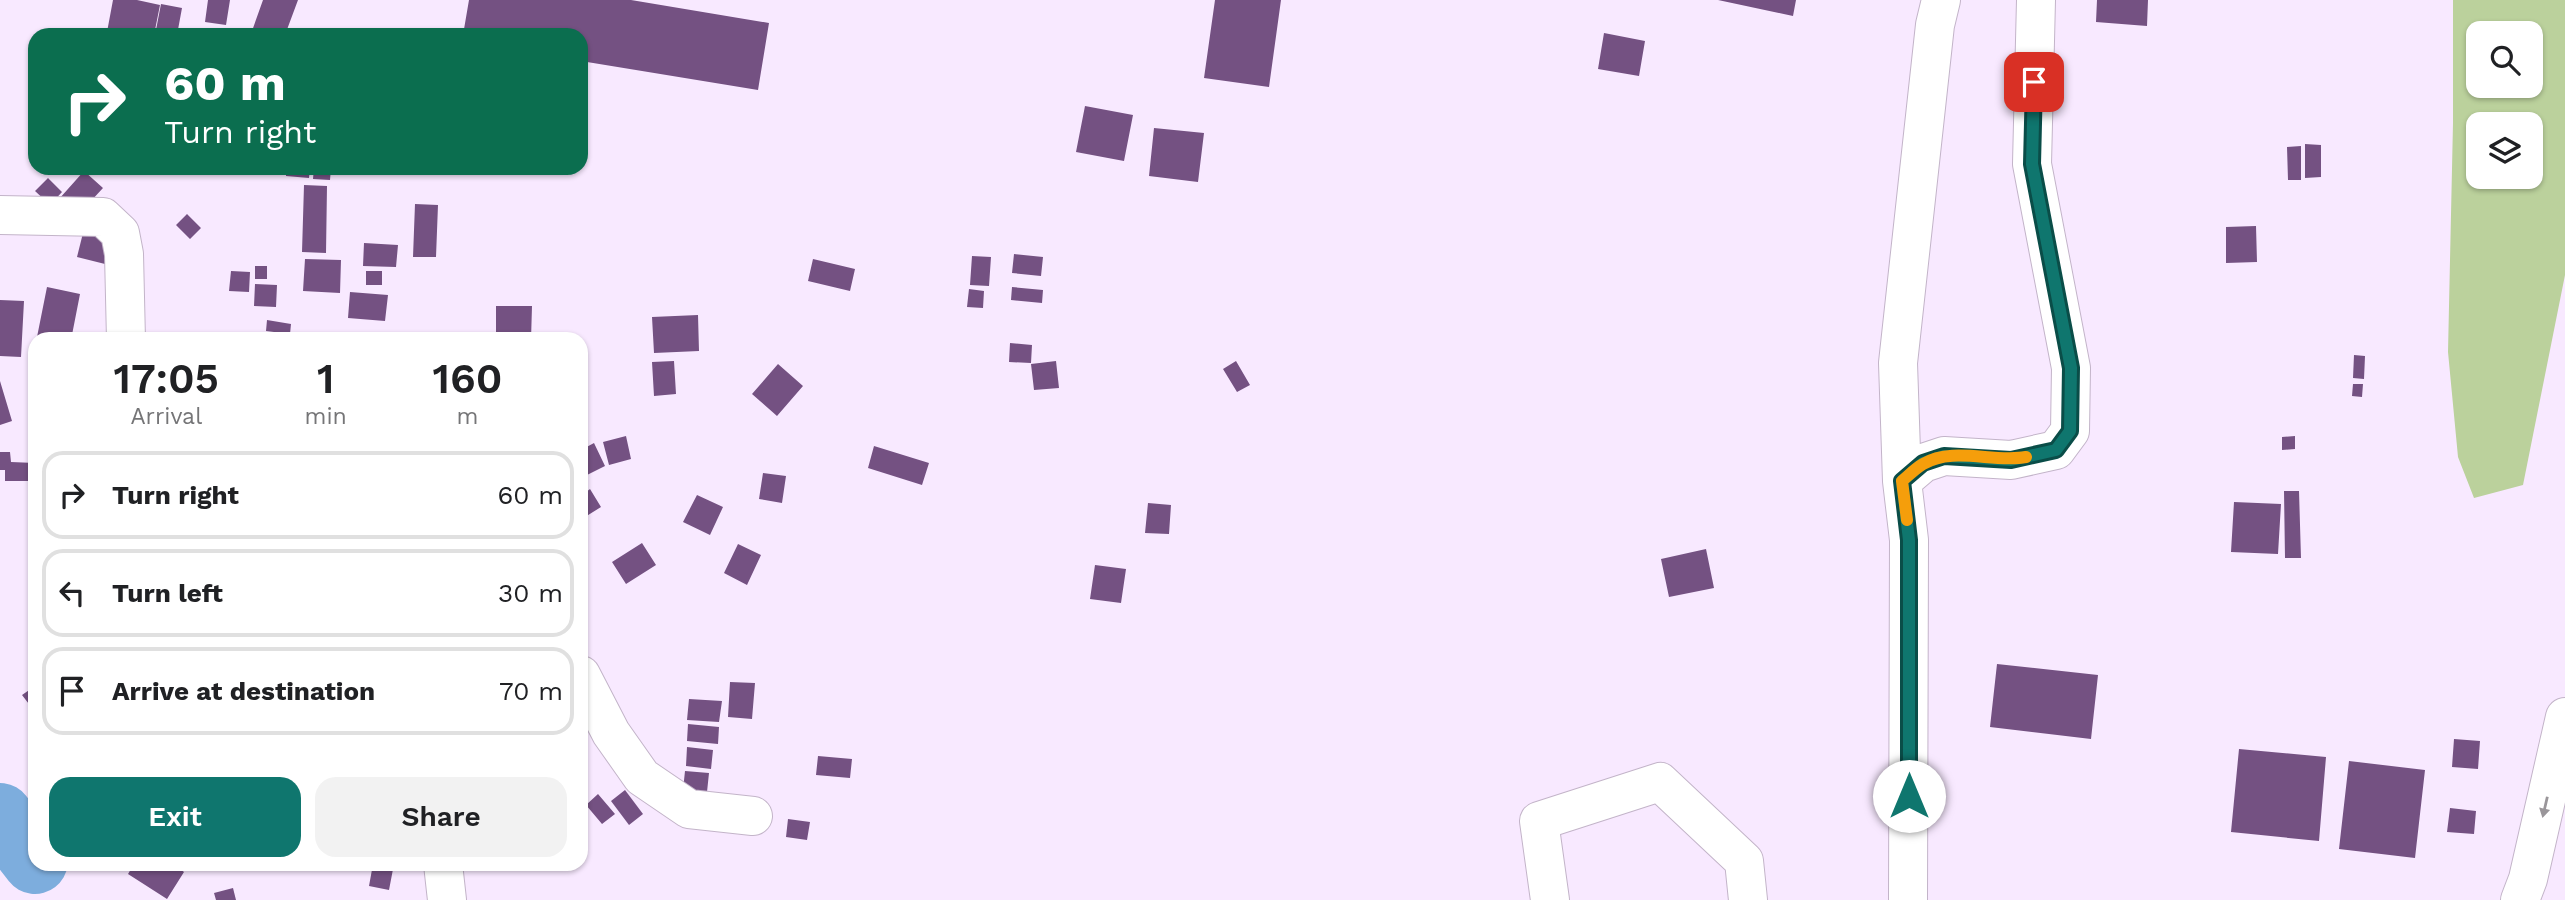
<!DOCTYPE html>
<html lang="en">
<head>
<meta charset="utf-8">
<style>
	body { margin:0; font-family:"Work Sans",sans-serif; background:#f2f2f2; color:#202124; height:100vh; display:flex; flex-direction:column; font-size:26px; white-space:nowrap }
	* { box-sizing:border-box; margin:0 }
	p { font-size:23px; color:#757577 }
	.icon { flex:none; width:38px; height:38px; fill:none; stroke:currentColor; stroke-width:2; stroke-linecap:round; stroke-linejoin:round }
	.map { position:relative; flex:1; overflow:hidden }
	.drawer { position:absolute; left:28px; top:332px; width:560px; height:539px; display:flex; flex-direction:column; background:#fff; border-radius:21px; box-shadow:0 2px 5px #0004 }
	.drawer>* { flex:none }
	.banner { position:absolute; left:28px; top:28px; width:560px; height:147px; border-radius:21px; box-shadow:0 2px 5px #0004; background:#0b6e4f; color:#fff; overflow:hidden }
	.tools { position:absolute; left:2466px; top:21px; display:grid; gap:14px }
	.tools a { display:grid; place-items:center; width:77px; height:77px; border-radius:14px; background:#fff; box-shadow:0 2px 5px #0004; font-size:35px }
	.pin { position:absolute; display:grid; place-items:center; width:60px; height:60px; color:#fff; margin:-30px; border-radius:14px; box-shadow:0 4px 10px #0006 }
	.me { position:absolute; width:77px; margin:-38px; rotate:0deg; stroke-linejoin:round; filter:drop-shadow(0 0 5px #0008) }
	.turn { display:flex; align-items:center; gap:24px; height:147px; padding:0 21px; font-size:32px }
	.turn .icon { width:91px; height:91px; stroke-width:2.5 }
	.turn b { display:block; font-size:49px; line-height:60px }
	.eta { display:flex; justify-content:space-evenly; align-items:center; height:119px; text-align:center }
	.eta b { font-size:42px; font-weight:600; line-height:49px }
	.primary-button { display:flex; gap:14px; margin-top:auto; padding:14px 21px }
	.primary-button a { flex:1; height:80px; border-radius:21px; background:#0f766e; color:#fff; font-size:28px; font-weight:600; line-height:80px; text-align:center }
	.primary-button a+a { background:#f2f2f2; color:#202124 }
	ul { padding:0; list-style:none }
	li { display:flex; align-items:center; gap:21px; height:88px; margin:0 14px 10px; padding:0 7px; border:4px solid #e0e0e0; border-radius:21px }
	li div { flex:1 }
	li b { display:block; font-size:26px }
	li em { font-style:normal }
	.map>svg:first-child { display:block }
</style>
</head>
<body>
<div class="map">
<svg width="2565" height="900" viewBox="0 0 2565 900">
	<rect width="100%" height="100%" fill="#f8e9ff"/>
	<path fill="#bbd19c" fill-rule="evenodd" d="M2453,0H2565V275L2523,485L2474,498L2458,457L2448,352L2453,123ZM2478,33H2530V86H2478ZM2478,124H2530V177H2478Z"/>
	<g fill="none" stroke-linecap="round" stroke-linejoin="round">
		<path stroke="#7daddd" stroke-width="66" d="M0,816L35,861"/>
	</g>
	<path fill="#745182" d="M113,0H137L160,5L154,35H123L107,32Z
		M208,0H230L226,25L205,22Z
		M263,0H298L285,35H264L252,31Z
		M469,0H631L769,23L758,90L581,61V35H463Z
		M1215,0H1281L1269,87L1204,78Z
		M1718,0H1796L1793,16Z
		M2097,0H2148L2147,26L2096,22Z
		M161,4L182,8L177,35H155Z
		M1604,33L1645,41L1639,76L1598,69Z
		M1085,106L1133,115L1124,161L1076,152Z
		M1154,128L1204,133L1198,182L1149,176Z
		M2305,144L2321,145V177L2305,178Z
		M2301,146V180H2288L2287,147Z
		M286,168H310L309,178L286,176Z
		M314,168H331L330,180L313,179Z
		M84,171L103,188L77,216L59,199Z
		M48,178L62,192L50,205L35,191Z
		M304,185L327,186L326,253L302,252Z
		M415,204L438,205L436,257H413Z
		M187,214L201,228L190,239L176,225Z
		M2256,226L2257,262L2226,263V227Z
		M83,233L115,241L109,265L77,257Z
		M364,243L398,245L396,267L363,266Z
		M1014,254L1043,257L1041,276L1012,273Z
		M972,256L991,257L989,286L970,285Z
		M305,259L341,260L340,293L303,291Z
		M813,259L855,269L850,291L808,281Z
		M255,266H267V279H255Z
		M231,271L250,272L249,292L229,291Z
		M366,271H382V285H366Z
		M255,284L277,285L276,307L254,306Z
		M47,287L80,294L71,340L37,337Z
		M1012,287L1043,290L1042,303L1011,300Z
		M969,289L984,291L983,308L967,307Z
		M350,292L388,295L385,321L348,318Z
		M0,300L24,301L21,357L0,356Z
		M496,306H532L531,340H496Z
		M698,315L699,351L654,353L652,317Z
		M267,320L291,324L290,334L266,331Z
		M1010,343L1032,345L1031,363L1009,362Z
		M2354,355L2365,356L2364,379L2353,378Z
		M674,361L676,394L654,396L652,362Z
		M1056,361L1059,388L1034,390L1031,364Z
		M1236,361L1250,385L1237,392L1223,369Z
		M778,364L803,386L777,416L752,394Z
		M0,381L12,421L0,425Z
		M2353,384H2363L2362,397L2352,396Z
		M626,436L631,459L609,465L603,442Z
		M2295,436V449L2282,450V437Z
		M594,443L605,466L581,478V450Z
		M874,446L929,463L922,485L868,468Z
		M0,452H10L11,462L35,463V481H5V470H0Z
		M763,473L786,476L782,503L759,499Z
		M590,489L601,507L585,517L581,511V496Z
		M2284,491H2299L2301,558H2285Z
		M697,495L723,507L710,535L683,522Z
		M2234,502L2281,504L2278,554L2231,552Z
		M1148,503L1171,505L1169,534L1145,533Z
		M642,543L656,565L626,584L612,562Z
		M738,544L761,555L747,585L724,573Z
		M1706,549L1714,588L1669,597L1661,559Z
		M1095,565L1126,569L1121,603L1090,599Z
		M1997,664L2098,675L2091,739L1990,727Z
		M730,682L755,683L752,719L728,717Z
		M35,686V712L22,695Z
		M689,699L722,701L719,722L687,720Z
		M688,724L719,727L718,744L687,741Z
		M2454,739L2480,741L2478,769L2452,767Z
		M687,747L713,750L711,769L686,766Z
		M2239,749L2326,757L2319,841L2231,832Z
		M818,756L852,759L850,778L816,775Z
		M2349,761L2425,770L2415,858L2339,849Z
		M685,771L709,773L707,792L683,790Z
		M625,790L643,814L629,825L611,801Z
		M598,794L615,814L602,824L586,805Z
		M2450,808L2476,811L2474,834L2447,832Z
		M788,819L810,822L807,840L786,837Z
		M134,864H173L184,872L167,899L128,874Z
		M373,864H394L389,890L369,886Z
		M233,888L236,900H216L214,893Z"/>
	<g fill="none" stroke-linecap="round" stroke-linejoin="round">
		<defs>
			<path id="minor" d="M0,215L103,217L120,233L124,254L126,340
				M1902,481L1898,363L1935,25L1941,0
				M581,675L611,733L642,777L689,809L753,816
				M443,864L447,900
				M1550,900L1539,821L1660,782L1744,861L1748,900
				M1908,900L1909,540L1902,481L1923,463L1944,456L2011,460L2056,450L2070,431L2071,368L2032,164L2036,0"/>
			<path id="highway" d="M2520,900L2528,879L2565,717"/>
		</defs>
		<use href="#minor" stroke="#c3b4c9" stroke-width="40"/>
		<use href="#highway" stroke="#c3b4c9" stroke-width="40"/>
		<use href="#minor" stroke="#fff" stroke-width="38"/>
		<use href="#highway" stroke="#fff" stroke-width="38"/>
	</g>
	<defs><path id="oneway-solid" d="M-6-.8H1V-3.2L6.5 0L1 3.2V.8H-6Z" transform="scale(1.75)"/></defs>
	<use fill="#9a969a" href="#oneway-solid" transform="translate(2545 807) rotate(103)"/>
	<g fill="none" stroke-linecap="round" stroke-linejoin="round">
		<defs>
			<path id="route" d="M1909,796V540L1902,481L1923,463L1944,456L2011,460L2056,450L2070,431L2071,368L2032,164L2034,82"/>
		</defs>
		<use href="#route" stroke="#0a4d48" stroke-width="18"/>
		<use href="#route" stroke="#0f766e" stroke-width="12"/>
		<path stroke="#f59e0b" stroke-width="12" d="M1907,520L1902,481C1909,475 1916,468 1923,464C1953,446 1993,463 2026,457"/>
	</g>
</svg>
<div class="tools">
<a><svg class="icon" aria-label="search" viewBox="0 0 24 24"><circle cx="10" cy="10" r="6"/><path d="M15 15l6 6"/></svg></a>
<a><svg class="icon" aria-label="layers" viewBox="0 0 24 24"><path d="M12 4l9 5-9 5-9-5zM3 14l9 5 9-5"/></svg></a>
</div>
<div class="pin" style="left:2034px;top:82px;background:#d93025"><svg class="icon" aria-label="arrive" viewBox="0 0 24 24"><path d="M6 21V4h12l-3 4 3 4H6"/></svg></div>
<svg class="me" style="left:1909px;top:796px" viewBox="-20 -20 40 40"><circle r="19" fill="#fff"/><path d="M0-13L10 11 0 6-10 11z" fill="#0f766e"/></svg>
<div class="banner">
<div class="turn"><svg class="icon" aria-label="right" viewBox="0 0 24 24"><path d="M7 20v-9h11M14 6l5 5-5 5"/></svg><div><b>60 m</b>Turn right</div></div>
</div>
<section class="drawer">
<div class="eta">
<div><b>17:05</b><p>Arrival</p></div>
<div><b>1</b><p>min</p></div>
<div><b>160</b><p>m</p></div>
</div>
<ul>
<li><svg class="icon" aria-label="right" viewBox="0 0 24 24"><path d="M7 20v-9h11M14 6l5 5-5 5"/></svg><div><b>Turn right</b></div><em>60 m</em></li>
<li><svg class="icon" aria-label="left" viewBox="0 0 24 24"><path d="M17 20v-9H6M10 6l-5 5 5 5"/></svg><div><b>Turn left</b></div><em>30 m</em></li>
<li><svg class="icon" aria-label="arrive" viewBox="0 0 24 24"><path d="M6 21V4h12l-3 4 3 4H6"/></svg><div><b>Arrive at destination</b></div><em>70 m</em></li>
</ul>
<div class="primary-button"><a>Exit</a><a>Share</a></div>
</section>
</div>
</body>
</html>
